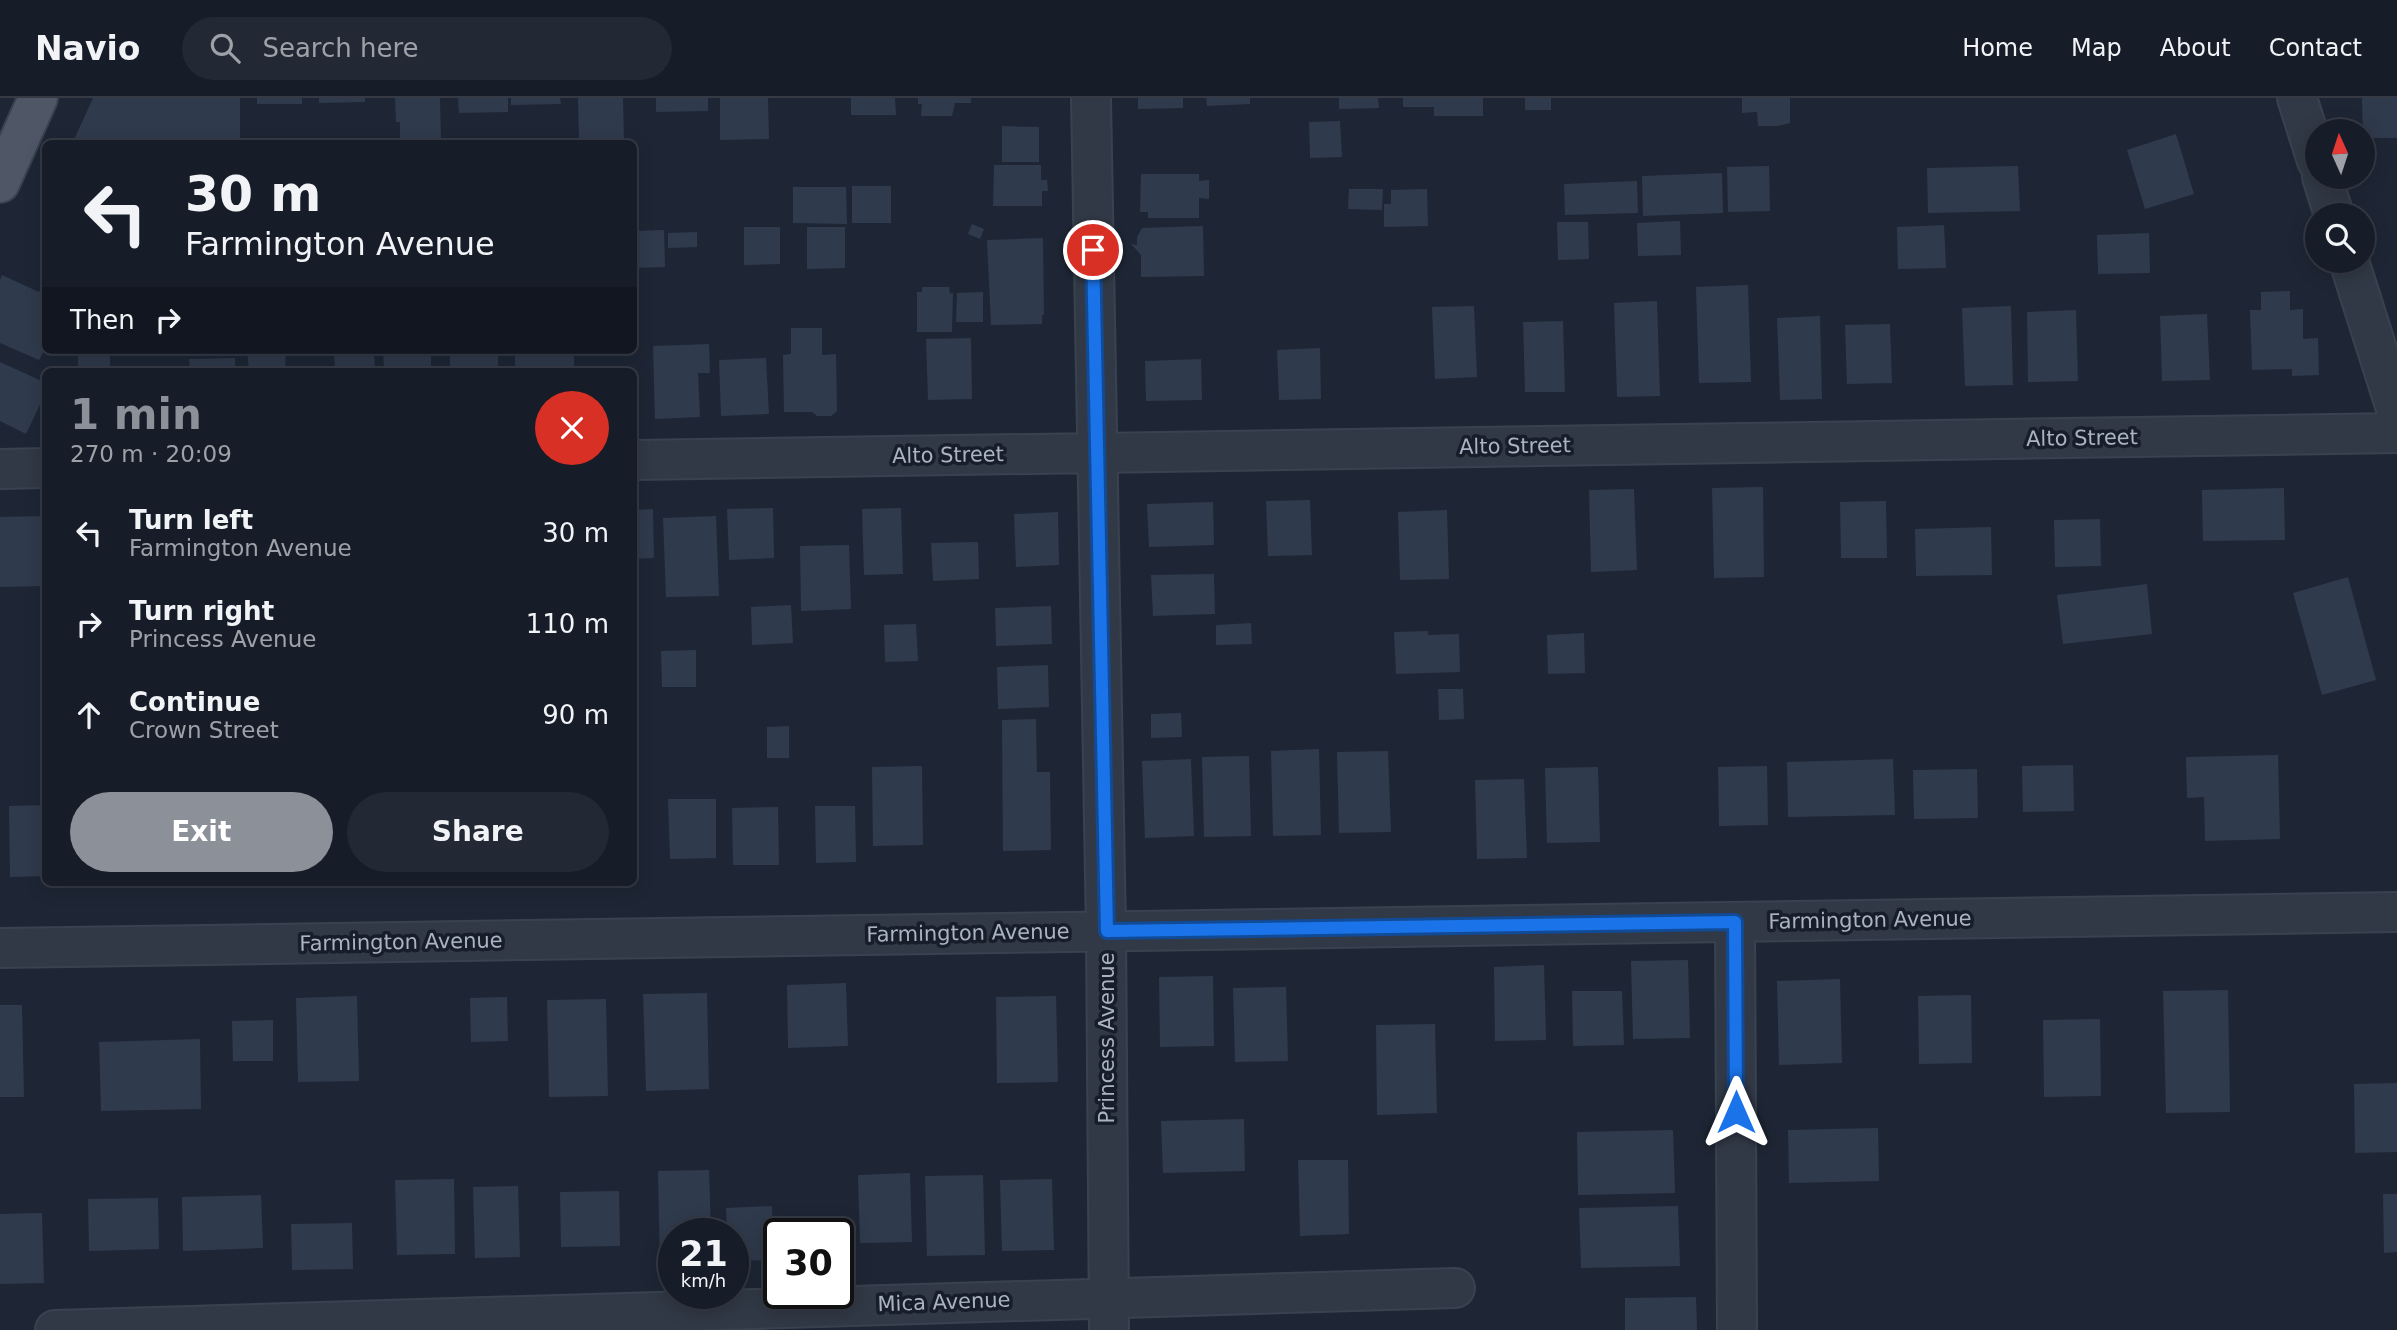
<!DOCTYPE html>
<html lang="en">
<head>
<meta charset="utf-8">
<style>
	body { margin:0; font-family:"DejaVu Sans",sans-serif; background:#232934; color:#f1f3f6; height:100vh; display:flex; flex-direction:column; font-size:26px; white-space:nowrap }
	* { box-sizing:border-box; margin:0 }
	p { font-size:23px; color:#9ea1a8 }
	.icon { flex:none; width:38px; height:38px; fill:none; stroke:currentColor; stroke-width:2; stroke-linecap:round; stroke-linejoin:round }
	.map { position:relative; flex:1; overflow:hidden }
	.sheet { position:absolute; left:42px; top:270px; width:595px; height:518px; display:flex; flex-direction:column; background:#161c28; border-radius:10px; box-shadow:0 4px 18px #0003,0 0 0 2px #353a45 }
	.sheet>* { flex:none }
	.top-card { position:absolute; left:42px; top:42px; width:595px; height:214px; border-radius:10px; box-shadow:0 4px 18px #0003,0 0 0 2px #353a45; background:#161c28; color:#f1f3f6; overflow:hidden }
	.needle { width:46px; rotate:357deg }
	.fabs { position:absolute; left:2305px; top:21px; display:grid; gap:14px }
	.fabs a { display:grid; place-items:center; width:70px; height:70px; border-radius:50%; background:#161c28; box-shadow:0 4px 18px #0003,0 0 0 2px #353a45; font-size:35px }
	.speed { position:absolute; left:658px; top:1120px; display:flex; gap:14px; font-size:35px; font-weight:700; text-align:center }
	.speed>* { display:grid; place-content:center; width:91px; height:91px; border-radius:50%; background:#161c28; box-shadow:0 4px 18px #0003,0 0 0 2px #353a45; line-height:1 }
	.speed small { font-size:18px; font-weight:400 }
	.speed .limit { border:4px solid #111; border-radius:10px; background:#fff; color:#111 }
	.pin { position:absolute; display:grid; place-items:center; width:60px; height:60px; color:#fff; margin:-30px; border:4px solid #fff; border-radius:50%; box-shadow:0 2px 7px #0007 }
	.me { position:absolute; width:77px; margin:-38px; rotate:0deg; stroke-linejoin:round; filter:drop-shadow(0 0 5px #0008) }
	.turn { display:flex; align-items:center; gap:24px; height:147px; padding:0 28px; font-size:32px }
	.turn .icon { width:91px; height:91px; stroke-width:2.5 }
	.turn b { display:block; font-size:49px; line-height:60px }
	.then { display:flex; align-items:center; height:66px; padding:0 28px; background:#0003; gap:14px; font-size:26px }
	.round { display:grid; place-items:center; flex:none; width:74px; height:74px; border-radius:37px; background:#232934 }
	.summary { display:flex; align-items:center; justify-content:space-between; height:119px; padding:0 28px }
	h1 { font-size:42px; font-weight:600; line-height:52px; color:#8c9099 }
	.button { display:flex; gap:14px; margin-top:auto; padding:14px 28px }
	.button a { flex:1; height:80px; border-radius:42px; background:#8c9099; color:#fff; font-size:28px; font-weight:600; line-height:80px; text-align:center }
	.button a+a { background:#232934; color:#f1f3f6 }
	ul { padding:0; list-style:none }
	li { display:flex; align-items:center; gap:21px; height:91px; padding:0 28px }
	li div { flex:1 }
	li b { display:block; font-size:26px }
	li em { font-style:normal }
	header { display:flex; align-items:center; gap:42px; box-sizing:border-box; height:98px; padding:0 35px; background:#161c28; border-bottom:2px solid #353a45 }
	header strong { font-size:33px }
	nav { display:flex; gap:38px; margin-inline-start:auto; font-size:24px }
	.search { width:490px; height:63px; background:#232934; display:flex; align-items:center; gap:18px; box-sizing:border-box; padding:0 24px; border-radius:38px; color:#9ea1a8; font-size:26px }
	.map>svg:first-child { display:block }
</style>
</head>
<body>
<header>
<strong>Navio</strong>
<div class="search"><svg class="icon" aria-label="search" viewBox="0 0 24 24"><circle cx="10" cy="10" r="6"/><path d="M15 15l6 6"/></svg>Search here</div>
<nav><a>Home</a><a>Map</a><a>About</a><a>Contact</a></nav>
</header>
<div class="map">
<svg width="2397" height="1232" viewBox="0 0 2397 1232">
	<rect width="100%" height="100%" fill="#1e2635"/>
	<path fill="#2f3a4c" d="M93,0H240V46H72Z
		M257,0H302V6H257Z
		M319,0H365V4L319,5Z
		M395,0H440L441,41L400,40V24H396Z
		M458,0H508V14L459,15Z
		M511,0H560L561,6L511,7Z
		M578,0H623L624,43L579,44Z
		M656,0H708V13L656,14Z
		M720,0H768L769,41L720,42Z
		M851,0H895L896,17H851Z
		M918,0H971V5H955L952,18H921L922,6H918Z
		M1138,0H1183V10L1138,11Z
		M1206,0H1250V6L1207,8Z
		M1339,0H1378L1379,10L1339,11Z
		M1403,0H1483V18H1434V9H1403Z
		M1525,0H1551V12H1525Z
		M1742,0H1790V25L1778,28H1758L1757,14L1742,15Z
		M2362,0H2397V40H2363Z
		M1340,23L1342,59L1310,60L1309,24Z
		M1002,28L1039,29V64H1002Z
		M2176,36L2194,96L2145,111L2127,52Z
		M259,41H307L308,46H259Z
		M994,67H1041V82H1047L1048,93H1042V108H993Z
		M1769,68L1770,113L1728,114L1727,69Z
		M2018,68L2020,113L1928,115L1927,70Z
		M1722,75L1723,115L1643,118L1642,78Z
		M1141,76H1199V83L1209,82V101L1199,100V120H1148V114H1140Z
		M1637,83L1638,115L1565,117L1564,86Z
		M852,88H891V125H852Z
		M793,89H846L847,126L793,125Z
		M1349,91H1383L1382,112L1348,111Z
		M1427,91L1428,128L1384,129V106H1391V92Z
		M1680,123L1681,157L1638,158L1637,125Z
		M1557,124H1588L1589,161L1558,162Z
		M972,126L984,131L980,141L968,136Z
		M1944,127L1946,170L1898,171L1897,129Z
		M1203,128L1204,178L1141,179V157L1131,146L1137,147V139L1142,130Z
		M744,129H780V166L744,167Z
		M807,129H845V170L807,171Z
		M664,132L665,169L634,170V133Z
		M697,134V149L668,150V135Z
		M2149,135L2150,175L2098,176L2097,137Z
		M1043,140L1044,217H1042V226L991,227L987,142Z
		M2,177L39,194L46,180V249L39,262L0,245V182Z
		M1748,187L1751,284L1699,285L1696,189Z
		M922,189H949L950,196L953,195L952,234H917V194H922Z
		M2290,193V212L2303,211V241L2318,240L2319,277L2292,278V271L2252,272L2250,212H2261V194Z
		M983,194V224H956L957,195Z
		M1657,203L1660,298L1617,299L1614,205Z
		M1474,208L1477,279L1435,281L1432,209Z
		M2011,208L2013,287L1965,288L1962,210Z
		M2076,212L2078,283L2028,284L2027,214Z
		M2207,216L2210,282L2162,283L2160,218Z
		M1820,218L1822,301L1780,302L1777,220Z
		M1563,223L1565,294H1525L1523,224Z
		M1890,226L1892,285L1847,286L1845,227Z
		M791,230H822V257L836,256L837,313L831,318H817L812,314H784L783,257L791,256Z
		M971,240L972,301L928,302L926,241Z
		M709,246L710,275H698L700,319L655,321L653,248Z
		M1320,250L1321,301L1279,302L1277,252Z
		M78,252H110V273H78Z
		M247,252H286L285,273H249Z
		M334,252H374L375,273H335Z
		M383,252H431V273H384Z
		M450,252H498V273H450Z
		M515,252H538V257L574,256V273H515Z
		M235,260V273H190L189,261Z
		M766,260L769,316L721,318L719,262Z
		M1201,261L1202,302L1146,303L1145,263Z
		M0,264L46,285V294L26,336L0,323Z
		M1763,389L1764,479L1714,480L1712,390Z
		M2284,390L2285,442L2203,443L2202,392Z
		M1634,391L1637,472L1591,474L1589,392Z
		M1310,402L1312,457L1268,458L1266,403Z
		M1886,403L1887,460H1841L1840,404Z
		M1213,404L1214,447L1149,449L1147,406Z
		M773,410L774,460L729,462L727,411Z
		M901,410L903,476L864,477L862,411Z
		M653,411L654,460L634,461V412Z
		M1447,412L1449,481L1400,482L1398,414Z
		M1058,414L1059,467L1016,469L1014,416Z
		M46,418V488L0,489V419Z
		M716,418L719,498L666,499L663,420Z
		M2100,421L2101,468L2055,469L2054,422Z
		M1991,429L1992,477L1916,478L1915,431Z
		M978,444L979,481L933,483L931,445Z
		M849,447L851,511L801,513L800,448Z
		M1214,476L1215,516L1153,518L1151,477Z
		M2348,479L2376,582L2322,597L2293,495Z
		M2147,486L2152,536L2063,546L2057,497Z
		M791,507L793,545L752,547L751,509Z
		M1051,508L1052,546L996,548L995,510Z
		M1251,525L1252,546L1216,547V527Z
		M916,526L918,563L885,564L884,527Z
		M1428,533V537L1459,536L1460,574L1396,576L1394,534Z
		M1584,535L1585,575L1548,576L1547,537Z
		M696,552V589H662L661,553Z
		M1048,567L1049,609L998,611L997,569Z
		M1438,591H1463L1464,621L1439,622Z
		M1181,615L1182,639L1151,640V616Z
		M1036,621L1037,674H1050L1051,752L1003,753L1002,622Z
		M789,628V660H767V629Z
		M1319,651L1321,737L1273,738L1271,653Z
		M1388,653L1391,734L1339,735L1337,654Z
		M2278,657L2280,741L2205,743L2204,699L2187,700L2186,659Z
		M1249,658L1251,738L1204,739L1202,659Z
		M1191,661L1194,738L1145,740L1142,663Z
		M1893,661L1895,717L1788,719L1787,664Z
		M2073,667L2074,713L2023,714L2022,668Z
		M922,668L923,747L873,748L872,669Z
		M1767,668L1768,727L1719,728L1718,669Z
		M1598,669L1600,744L1547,745L1545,670Z
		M1977,671L1978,720L1914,721L1913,672Z
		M1524,681L1527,760L1477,761L1475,682Z
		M668,701H716V760L670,761Z
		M46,707V778L10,779L9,708Z
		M815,708H855L856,764L816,765Z
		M778,709L779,767H733L732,710Z
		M1688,862L1690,940L1633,941L1631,863Z
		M1544,867L1546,942L1495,943L1494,869Z
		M1213,878L1214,948L1160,949L1159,879Z
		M1840,881L1842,965L1779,967L1777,883Z
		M846,885L848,948L788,950L787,887Z
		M1286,889L1288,963L1235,964L1233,890Z
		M2228,892L2230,1014L2166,1015L2163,893Z
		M1572,893H1622L1624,947L1573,948Z
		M707,895L709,991L646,993L643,896Z
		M1971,897L1972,965L1919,966L1918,898Z
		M357,898L359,983L298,984L296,900Z
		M1056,898L1058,984L997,985L996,899Z
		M507,899L508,943L471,944L470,900Z
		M606,901L608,998L549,999L547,902Z
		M0,907H22L24,999H0Z
		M2100,921L2101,998L2044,999L2043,922Z
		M273,922V963H233L232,923Z
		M1435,926L1437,1015L1377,1017L1376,927Z
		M200,941L201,1011L101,1013L99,944Z
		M2397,985V1054L2355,1055L2354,986Z
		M1244,1021L1245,1073L1163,1075L1161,1023Z
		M1878,1030L1879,1083L1789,1085L1788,1032Z
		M1673,1032L1675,1095L1578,1097L1577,1034Z
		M1298,1062H1348L1349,1136L1300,1138Z
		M709,1072L711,1136H674V1171H660L658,1073Z
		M910,1075L912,1144L860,1145L858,1077Z
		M983,1077L985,1157L927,1158L925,1078Z
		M454,1081L455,1156L397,1157L395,1082Z
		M1052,1081L1054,1152L1002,1153L1000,1082Z
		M518,1088L520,1159L475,1160L473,1089Z
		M619,1093L620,1148L561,1149L560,1094Z
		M2383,1096H2397V1154L2384,1155Z
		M261,1097L263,1150L183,1153L182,1099Z
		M158,1100L159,1151L89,1153L88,1101Z
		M772,1108L773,1162L733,1163V1136H727L726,1110Z
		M1678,1108L1680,1168L1581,1170L1579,1110Z
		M42,1115L44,1185L0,1186V1116Z
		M352,1125L353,1171L292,1172L291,1126Z
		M1696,1199L1697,1232H1625V1200Z"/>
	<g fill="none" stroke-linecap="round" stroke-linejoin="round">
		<defs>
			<path id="minor" d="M1091,0L1106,833L1109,1232
				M2297,0L2317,63
				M2322,79L2334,117
				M2349,163L2397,314
				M634,362L2397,335
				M0,371L46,370
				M1735,824L1737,1232
				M0,850L2397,814
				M55,1232L1455,1190"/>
			<path id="major" d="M0,85L38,0"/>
		</defs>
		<use href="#minor" stroke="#3a424f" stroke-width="42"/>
		<use href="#major" stroke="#3a424f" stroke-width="42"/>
		<use href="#minor" stroke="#313946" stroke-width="38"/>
		<use href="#major" stroke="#4f5766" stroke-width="38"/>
	</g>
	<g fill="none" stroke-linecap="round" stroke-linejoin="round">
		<defs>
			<path id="route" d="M1093,152L1107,833L1735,824L1736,1014"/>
		</defs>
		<use href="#route" stroke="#114b97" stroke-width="18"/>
		<use href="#route" stroke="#1a73e8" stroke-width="12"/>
	</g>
	<g text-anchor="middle" stroke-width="7" stroke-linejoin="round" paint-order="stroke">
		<g font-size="21" fill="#aab3c3" stroke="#171e2a">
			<text transform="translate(2082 340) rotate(-1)" y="7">Alto Street</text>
			<text transform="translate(1515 348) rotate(-1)" y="7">Alto Street</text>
			<text transform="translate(948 357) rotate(-1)" y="7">Alto Street</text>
			<text transform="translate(1870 822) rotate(-1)" y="7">Farmington Avenue</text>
			<text transform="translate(968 835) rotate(-1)" y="7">Farmington Avenue</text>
			<text transform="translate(401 844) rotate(-1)" y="7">Farmington Avenue</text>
			<text transform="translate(1107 940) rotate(-90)" y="7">Princess Avenue</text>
			<text transform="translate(944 1204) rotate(-2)" y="7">Mica Avenue</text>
		</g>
	</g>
</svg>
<div class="fabs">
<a><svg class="needle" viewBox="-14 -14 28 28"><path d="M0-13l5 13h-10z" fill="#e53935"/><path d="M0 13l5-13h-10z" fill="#9ea1a8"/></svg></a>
<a><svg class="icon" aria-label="search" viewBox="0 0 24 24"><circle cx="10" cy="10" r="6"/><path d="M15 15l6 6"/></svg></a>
</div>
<div class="speed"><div>21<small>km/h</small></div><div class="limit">30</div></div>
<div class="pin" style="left:1093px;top:152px;background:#d93025"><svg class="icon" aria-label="arrive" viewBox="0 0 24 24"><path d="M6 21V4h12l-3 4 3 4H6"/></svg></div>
<svg class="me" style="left:1736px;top:1014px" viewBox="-20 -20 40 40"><path d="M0-17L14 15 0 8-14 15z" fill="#1a73e8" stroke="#fff" stroke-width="4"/></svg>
<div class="top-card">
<div class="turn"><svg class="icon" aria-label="left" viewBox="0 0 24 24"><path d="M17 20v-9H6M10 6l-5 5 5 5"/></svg><div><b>30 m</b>Farmington Avenue</div></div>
<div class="then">Then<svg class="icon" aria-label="right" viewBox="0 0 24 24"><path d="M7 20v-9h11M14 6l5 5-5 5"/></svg></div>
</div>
<section class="sheet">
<div class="summary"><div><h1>1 min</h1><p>270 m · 20:09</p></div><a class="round" style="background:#d93025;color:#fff"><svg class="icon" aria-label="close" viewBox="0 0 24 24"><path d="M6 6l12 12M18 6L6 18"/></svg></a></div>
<ul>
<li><svg class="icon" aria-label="left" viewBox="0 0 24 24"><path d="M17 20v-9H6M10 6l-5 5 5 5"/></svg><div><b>Turn left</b><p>Farmington Avenue</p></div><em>30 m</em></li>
<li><svg class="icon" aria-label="right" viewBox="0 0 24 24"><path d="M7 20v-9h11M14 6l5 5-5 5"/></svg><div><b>Turn right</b><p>Princess Avenue</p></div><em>110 m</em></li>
<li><svg class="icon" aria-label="ahead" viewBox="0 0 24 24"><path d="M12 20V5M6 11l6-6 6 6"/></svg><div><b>Continue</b><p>Crown Street</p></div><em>90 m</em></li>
</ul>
<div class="button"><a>Exit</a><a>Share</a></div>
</section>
</div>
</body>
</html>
